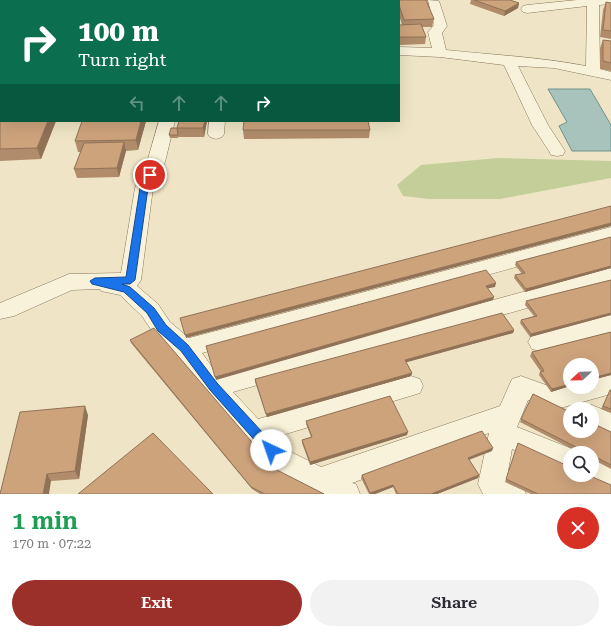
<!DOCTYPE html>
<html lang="en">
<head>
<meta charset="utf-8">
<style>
	body { margin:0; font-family:"Roboto Serif",serif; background:#f2f2f3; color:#2b2b33; height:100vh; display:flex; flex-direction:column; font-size:15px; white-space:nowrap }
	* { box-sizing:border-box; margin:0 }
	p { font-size:13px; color:#7c7c81 }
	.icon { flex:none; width:22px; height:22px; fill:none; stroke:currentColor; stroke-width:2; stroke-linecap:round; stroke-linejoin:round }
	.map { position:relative; height:494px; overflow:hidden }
	.details { display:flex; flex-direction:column; background:#fff; flex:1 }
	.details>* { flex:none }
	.guide { position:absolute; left:0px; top:0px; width:400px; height:122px; box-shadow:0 4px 16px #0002; background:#0b6e4f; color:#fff; overflow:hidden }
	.needle { width:26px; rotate:248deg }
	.controls { position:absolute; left:563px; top:358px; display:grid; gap:8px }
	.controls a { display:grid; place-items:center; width:36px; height:36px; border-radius:50%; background:#fff; box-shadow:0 4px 16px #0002; font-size:20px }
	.pin { position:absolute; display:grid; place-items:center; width:34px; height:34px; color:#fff; margin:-17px; border:2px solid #fff; border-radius:50%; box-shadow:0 1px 4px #0007 }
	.me { position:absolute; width:44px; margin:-22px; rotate:318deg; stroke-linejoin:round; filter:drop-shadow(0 0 3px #0008) }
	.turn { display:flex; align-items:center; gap:14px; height:84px; padding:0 12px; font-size:18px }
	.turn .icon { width:52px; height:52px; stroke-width:2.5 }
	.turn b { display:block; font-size:28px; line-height:34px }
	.lanes { display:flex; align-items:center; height:38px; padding:0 12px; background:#0003; justify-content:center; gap:20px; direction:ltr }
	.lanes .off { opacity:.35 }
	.round { display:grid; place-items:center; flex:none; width:42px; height:42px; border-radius:21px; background:#f2f2f3 }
	.overview { display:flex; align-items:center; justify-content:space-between; height:68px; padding:0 12px }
	h1 { font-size:24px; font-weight:600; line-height:30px; color:#1e9e55 }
	.button { display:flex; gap:8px; margin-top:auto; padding:8px 12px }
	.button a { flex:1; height:46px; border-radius:24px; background:#9b302a; color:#fff; font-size:16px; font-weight:600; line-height:46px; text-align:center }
	.button a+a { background:#f2f2f3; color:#2b2b33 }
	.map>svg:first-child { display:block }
</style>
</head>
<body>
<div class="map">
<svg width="611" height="494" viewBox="0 0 611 494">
	<rect width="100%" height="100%" fill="#efe5c6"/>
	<path fill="#c4ce99" d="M498,158L611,161V178L500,199H429L403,196L397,185L421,165Z"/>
	<path fill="#a7c3bc" stroke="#6e918b" d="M548,89H590L611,125V151H572L559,126L567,122Z"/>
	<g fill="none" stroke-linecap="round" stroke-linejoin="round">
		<defs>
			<path id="minor" d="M193,0H205V1H193Z
				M228,0H240V1H228Z
				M313,0H325V1H313Z
				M358,0H370V1H358Z
				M428,0L439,1L447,26L442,33L446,50C493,55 540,57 586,66L587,6L527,13L523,12L521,9L523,6L527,5L577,0H611V4L599,5L600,69L611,72V80L554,68L518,66L548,125L565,151L563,155L557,156L551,155L549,151L532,125L504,65L440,57L399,55V47L432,48L428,32L434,25Z
				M159,121H175L165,162L153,188L141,280L137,286L158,304L170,322L189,338L611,227V241L202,353L218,375L611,268V284L233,392L258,419L411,376L420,379L423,386L420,393L276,437L289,451L321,467L500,406L512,379L521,376L554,388L570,384V387H592V378L611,374V394L553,410L528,400L517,427L580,452L570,453V474L512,449L507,477L522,484L526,494H483L478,484L489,433L352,483L356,484L360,494H318L269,469L204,394L177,355L154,334L142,316L120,295L101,291L100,289L72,290L14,316L0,319V303L62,277L69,274L121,273L135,188L147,162Z
				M209,121H225L224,134L222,137L216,139L210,137L208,134Z
				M611,314V332L540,351L532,349L528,342L532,335Z
				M592,405L611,413V437L592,428V409H583Z
				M592,457L611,464V490L582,479L581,475H592Z"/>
		</defs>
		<use href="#minor" stroke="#8b775b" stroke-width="1"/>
		<use href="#minor" fill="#f9f2da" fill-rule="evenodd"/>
	</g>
	<path fill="#b08c6b" d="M151,0H187V1H151Z
		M394,0H426L434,19L432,27H422L426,37L425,44L399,45V25H402L399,15V1H395Z
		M471,0H510L519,3L518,8L504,16L470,4Z
		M606,2L611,3V39L600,37L603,10Z
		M603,40L611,41V71L600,69V48Z
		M0,68L1,121H56L41,159L0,161Z
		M146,121L138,150L126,151L119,177L77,178L74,169L81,152H78L75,141Z
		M179,121H207L204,137H178V138H170L169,135L177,128Z
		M243,130H370L369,138L244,139Z
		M611,237V268L525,292L514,278L515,275L522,274L515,265L516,262Z
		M611,280V315L530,337L520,323L521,320L534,316L525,305L526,301Z
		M514,330L513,333L406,362L412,373L411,376L267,417L255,382V379Z
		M611,332V375L592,380V365H570V386L551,392L539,375L540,372H541L530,356L532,352Z
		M130,340L275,469L324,494H260L252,489L131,343Z
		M611,390V413L601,409L609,393Z
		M533,394L611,432V469L592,459V453H580L520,422Z
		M88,415L79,479L51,481L0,494Z
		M306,421L407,435L310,465L302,443V440L311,437L306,424Z
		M518,443L611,494H531L505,482Z
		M492,451L469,460L479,475L478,478L437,494H396L393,487L375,494H369L361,478L362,475Z"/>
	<path fill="#907257" d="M87,0H93L92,1H87Z
		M519,3L518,8L504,16L505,11Z
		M48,121H56L41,159L37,148Z
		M141,121H146L138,150L136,140Z
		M205,121H207L204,137L203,128Z
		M124,142L126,151L119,177L117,168Z
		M611,223V226L186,338L185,335Z
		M611,266V268L525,292L526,289Z
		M496,283L495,287L485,289L486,286Z
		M494,297L493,300L216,380L215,377Z
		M611,313V315L530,337L531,334Z
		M514,330L513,333L404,363L405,360Z
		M412,373L411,376L267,417L266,414Z
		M611,373V375L592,380V378Z
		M570,384V386L551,392L552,389Z
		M85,406L88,415L79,479L75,471Z
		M408,432L407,435L310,465V462Z
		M493,448L492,451L467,460L468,458Z
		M47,474L51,481L49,494H43Z
		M479,475L478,478L437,494H431Z
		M393,485V487L375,494H370V493Z"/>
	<path fill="#cda37c" stroke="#907257" d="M19,0H87V1H18Z
		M162,0H185L184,1H161Z
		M240,0H311V1H240Z
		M397,0H426L434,19L404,20L399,5V1H398Z
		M474,0H510L519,3L505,11Z
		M606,2L611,3V31L603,30Z
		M421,24L426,37H399V25Z
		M603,40L611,41V63L603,61Z
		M0,68H1V121H48L37,148L0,149Z
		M82,121H141L136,140L75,141Z
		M179,121H205L203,128H177Z
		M244,121H368L370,130H243Z
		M171,128H177L178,135H169Z
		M124,142L117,168L74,169L84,143Z
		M611,206V223L185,335L180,318Z
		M611,237V266L526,289L515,275L525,273L516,262Z
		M486,270L496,283L486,286L494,297L215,377L206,346Z
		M611,280V313L531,334L521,320L537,316L526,301Z
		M502,313L514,330L405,360L412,373L266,414L255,379Z
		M154,328L275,469L324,494H265L251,487L130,340Z
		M611,332V373L592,378V365H570V384L552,389L540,372L544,371L532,352Z
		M610,390H611V409L603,406Z
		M533,394L570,412V431H592V423L611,432V465L592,455V453H588L521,419Z
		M390,396L408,432L310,462L302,440L312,437L306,421Z
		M85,406L75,471L47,474L43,494H0L20,412Z
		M482,431L493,448L468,458L479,475L431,494H398L393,485L370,493L362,475Z
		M153,433L213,494H78Z
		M518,443L570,467V475H588L611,485V494H538L506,479Z"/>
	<path fill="#1a73e8" stroke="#114b97" d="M150,172L154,175L148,188L135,280L130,284H122L130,287L154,308L166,325L188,345L217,383L275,446L277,450L275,454L271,456L267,454L210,390L181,351L158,331L147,313L124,292L92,284L90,281L95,278L126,277L140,188L146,175Z"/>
</svg>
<div class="controls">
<a><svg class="needle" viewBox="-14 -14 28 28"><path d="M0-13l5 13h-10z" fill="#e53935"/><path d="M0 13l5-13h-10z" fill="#7c7c81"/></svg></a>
<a><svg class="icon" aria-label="sound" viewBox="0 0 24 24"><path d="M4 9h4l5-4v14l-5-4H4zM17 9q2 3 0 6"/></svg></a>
<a><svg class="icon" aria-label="search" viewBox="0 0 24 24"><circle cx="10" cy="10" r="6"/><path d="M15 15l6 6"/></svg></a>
</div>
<div class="pin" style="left:150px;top:175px;background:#d93025"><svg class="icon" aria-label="arrive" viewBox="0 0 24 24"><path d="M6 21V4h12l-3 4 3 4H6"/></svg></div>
<svg class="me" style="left:271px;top:450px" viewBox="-20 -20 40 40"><circle r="19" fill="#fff"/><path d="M0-13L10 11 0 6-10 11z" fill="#1a73e8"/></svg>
<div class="guide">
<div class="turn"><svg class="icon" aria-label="right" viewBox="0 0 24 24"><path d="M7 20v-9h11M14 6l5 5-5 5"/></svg><div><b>100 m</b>Turn right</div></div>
<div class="lanes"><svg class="icon off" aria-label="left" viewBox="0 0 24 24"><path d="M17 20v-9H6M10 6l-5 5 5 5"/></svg><svg class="icon off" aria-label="ahead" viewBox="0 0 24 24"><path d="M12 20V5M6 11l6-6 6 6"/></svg><svg class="icon off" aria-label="ahead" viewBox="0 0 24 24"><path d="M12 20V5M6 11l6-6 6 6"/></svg><svg class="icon" aria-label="right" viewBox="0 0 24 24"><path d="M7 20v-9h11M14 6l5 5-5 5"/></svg></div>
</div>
</div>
<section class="details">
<div class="overview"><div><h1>1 min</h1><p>170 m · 07:22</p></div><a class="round" style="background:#d93025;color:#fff"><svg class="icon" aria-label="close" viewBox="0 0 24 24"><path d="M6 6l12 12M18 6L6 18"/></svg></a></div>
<div class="button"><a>Exit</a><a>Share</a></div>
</section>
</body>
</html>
